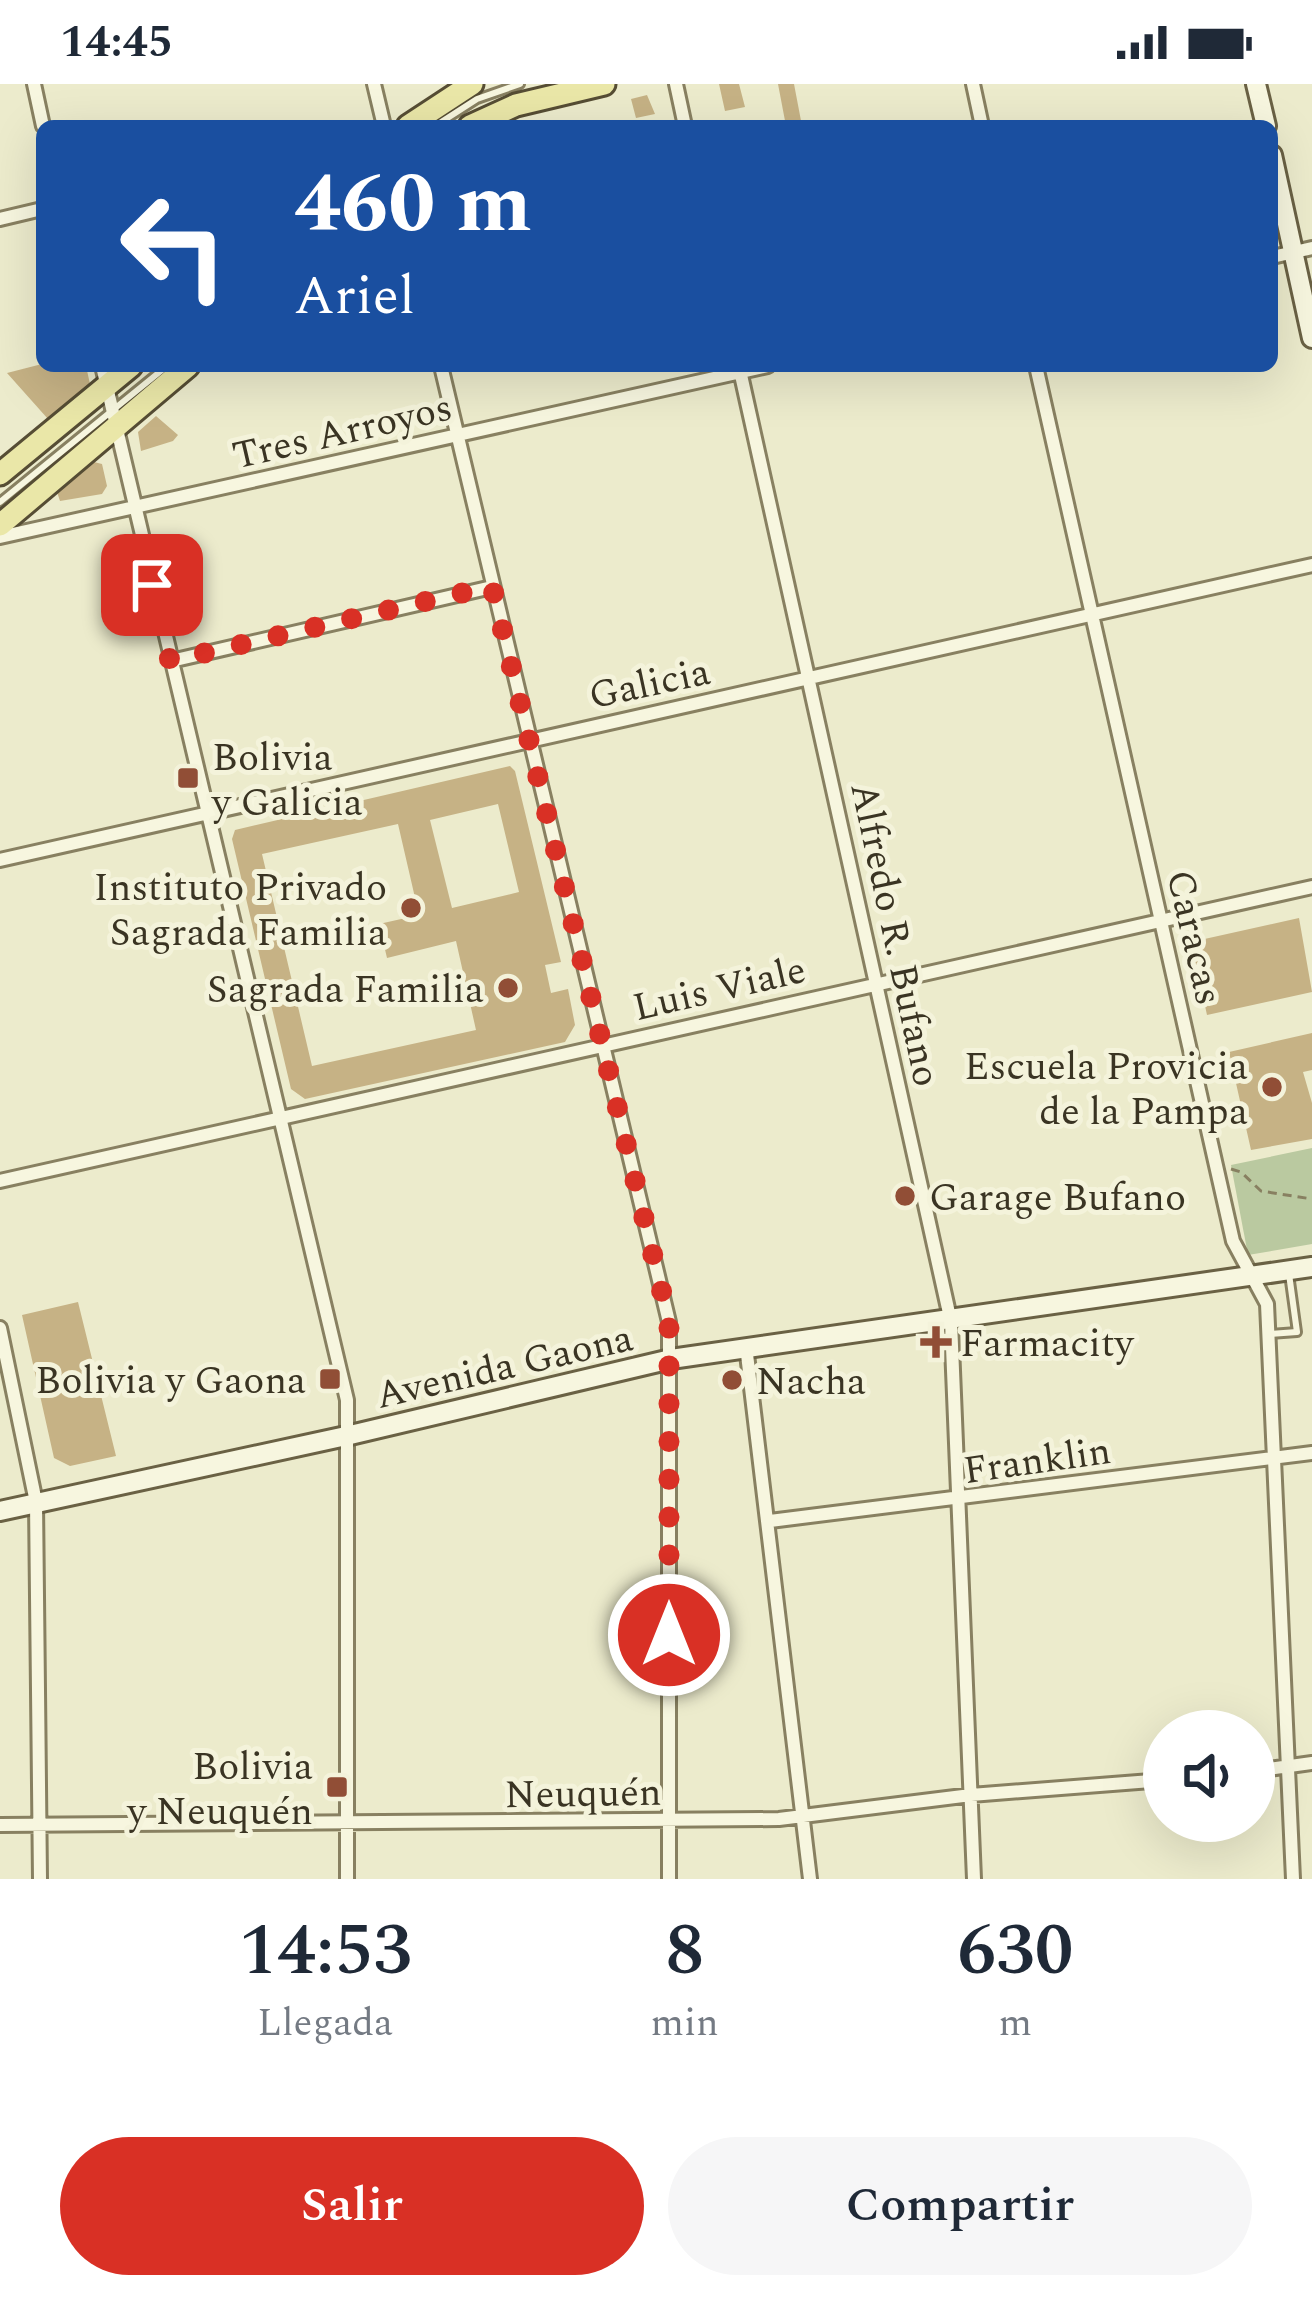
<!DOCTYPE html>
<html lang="es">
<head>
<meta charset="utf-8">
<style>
	body { margin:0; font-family:Spectral,serif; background:#f6f6f7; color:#1f2937; height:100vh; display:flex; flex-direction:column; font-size:45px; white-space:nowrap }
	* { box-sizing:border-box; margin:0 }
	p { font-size:39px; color:#747a83 }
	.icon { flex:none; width:66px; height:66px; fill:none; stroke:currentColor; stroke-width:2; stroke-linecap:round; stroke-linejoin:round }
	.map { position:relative; height:1795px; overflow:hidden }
	.drawer { display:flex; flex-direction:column; background:#fff; flex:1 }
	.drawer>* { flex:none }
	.top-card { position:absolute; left:36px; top:36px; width:1242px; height:252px; border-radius:18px; box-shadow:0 12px 48px #0002; background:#1a4fa0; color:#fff; overflow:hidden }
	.controls { position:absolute; left:1143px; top:1626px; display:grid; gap:24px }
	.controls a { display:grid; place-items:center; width:132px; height:132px; border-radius:50%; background:#fff; box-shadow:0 12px 48px #0002; font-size:60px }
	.pin { position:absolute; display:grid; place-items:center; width:102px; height:102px; color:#fff; margin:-51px; border-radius:24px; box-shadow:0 6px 18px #0006 }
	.me { position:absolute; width:132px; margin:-66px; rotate:0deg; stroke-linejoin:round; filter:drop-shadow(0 0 9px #0008) }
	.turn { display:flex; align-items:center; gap:42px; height:252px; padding:0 60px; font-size:54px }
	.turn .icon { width:156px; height:156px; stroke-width:2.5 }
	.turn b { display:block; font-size:84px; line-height:102px }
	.eta { display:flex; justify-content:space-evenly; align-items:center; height:204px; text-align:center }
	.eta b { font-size:72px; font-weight:600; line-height:84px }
	.primary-button { display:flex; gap:24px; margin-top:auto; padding:24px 60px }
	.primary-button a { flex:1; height:138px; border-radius:72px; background:#d93025; color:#fff; font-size:48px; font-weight:600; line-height:138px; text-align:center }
	.primary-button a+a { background:#f6f6f7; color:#1f2937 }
	.status { display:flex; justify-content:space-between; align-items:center; height:84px; padding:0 60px; background:#fff; direction:ltr }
	.status svg { height:33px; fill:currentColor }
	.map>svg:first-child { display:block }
</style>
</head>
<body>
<div class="status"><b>14:45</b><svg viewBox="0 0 49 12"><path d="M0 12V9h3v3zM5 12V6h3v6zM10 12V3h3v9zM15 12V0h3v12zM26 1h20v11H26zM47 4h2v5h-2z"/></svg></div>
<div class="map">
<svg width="1312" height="1795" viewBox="0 0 1312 1795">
	<rect width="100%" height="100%" fill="#ecebcc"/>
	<path fill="#bac9a0" d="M1312,1064V1160L1248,1171L1231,1081Z"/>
	<path fill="#c6b285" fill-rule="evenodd" d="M719,0H739L745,23L725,27Z
		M778,0H794L802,42H786Z
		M647,11L655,30L636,34L631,15Z
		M42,280L86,282L90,300L48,335L7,289Z
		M156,332L178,351L173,357L141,367L138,348Z
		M94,378L102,380L107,402L102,410L60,417L57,408Z
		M510,682L515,687L561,878L545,881L551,909L568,905L575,941L565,958L305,1015L291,1005L232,755L235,746ZM498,720L519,808L452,824L430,736ZM398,740L419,831L379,840L387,874L456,857L476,946L312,982L262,770Z
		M1299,834L1312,908L1207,931L1191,858Z
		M1312,949V986L1303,988L1312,1019V1055L1251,1066L1229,968Z
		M78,1218L116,1372L70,1382L54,1374L22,1231Z"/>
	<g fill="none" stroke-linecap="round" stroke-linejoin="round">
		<defs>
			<path id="lane" d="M435,42L477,15L520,0
				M0,418L167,282
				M1269,1250L1297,1248L1289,1190"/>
			<path id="street" d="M34,0L43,42
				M374,0L384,42
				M676,0L685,42
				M973,0L982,42
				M0,135L42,125
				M1272,173L1312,164
				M102,282L347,1316V1795
				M441,282L669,1238V1795
				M739,282L951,1238L974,1795
				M1036,282L1233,1157L1267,1220L1293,1795
				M0,453L768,282
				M171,577L492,503
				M0,776L1312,481
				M0,1097L1312,803
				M0,1244L36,1418L40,1795
				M746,1262L810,1795
				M770,1437L1312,1369
				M1254,1687L1312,1679
				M0,1741L779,1735L971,1711L1164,1696"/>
			<path id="secondary" d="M1256,0L1266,42
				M1272,71L1312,254
				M0,1427L346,1352L671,1275L1312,1183"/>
			<path id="primary" d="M408,42L472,0
				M470,42L516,21L604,0
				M0,390L131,282
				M0,441L188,282"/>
		</defs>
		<use href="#lane" stroke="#888061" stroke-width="12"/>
		<use href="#street" stroke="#888061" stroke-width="18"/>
		<use href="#secondary" stroke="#6a6144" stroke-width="24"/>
		<use href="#primary" stroke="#564d34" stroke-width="27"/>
		<path stroke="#888061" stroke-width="3" stroke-dasharray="9 6" stroke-linecap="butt" d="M1231,1085L1241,1088L1261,1107L1312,1115"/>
		<use href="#lane" stroke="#f7f6df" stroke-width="6"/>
		<use href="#street" stroke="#f7f6df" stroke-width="12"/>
		<use href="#secondary" stroke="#f7f6df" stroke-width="18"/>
		<use href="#primary" stroke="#eae7a8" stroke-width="21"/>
	</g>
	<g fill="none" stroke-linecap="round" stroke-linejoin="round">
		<path stroke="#d93025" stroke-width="21" stroke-dasharray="0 37.8" d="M152,501L170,577L492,502L669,1238V1551"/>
	</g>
	<g fill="#914e36" stroke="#f4f3db" stroke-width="4.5">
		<rect x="176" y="682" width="24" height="24" rx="6"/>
		<circle cx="411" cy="824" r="12"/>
		<circle cx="508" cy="904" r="12"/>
		<circle cx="1272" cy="1003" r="12"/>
		<circle cx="905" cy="1112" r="12"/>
		<path d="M930 1240h12v12h12v12h-12v12h-12v-12h-12v-12h12z"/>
		<rect x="318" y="1283" width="24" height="24" rx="6"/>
		<circle cx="732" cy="1296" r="12"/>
		<rect x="325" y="1691" width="24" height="24" rx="6"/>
	</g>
	<g text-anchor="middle" stroke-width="10" stroke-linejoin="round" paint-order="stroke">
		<g font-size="39" fill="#3a3423" stroke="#f4f3db">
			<text transform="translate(342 346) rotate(-13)" y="14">Tres Arroyos</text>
			<text transform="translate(649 598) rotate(-12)" y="14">Galicia</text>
			<text transform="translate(897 850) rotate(78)" y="14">Alfredo R. Bufano</text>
			<text transform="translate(1196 853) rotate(77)" y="14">Caracas</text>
			<text transform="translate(719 903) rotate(-13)" y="14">Luis Viale</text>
			<text transform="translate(504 1281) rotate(-13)" y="14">Avenida Gaona</text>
			<text transform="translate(1037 1375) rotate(-8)" y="14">Franklin</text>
			<text transform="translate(583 1708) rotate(-1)" y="14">Neuquén</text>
		</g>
		<g font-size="39" fill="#3a3423" stroke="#f4f3db" text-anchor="end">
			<text x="212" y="686" text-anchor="start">Bolivia<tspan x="212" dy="45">y Galicia</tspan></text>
			<text x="387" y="816">Instituto Privado<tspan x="387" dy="45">Sagrada Familia</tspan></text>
			<text x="484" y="918">Sagrada Familia</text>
			<text x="1248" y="995">Escuela Provicia<tspan x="1248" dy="45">de la Pampa</tspan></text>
			<text x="929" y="1126" text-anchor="start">Garage Bufano</text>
			<text x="960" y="1272" text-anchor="start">Farmacity</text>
			<text x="306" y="1309">Bolivia y Gaona</text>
			<text x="756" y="1310" text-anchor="start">Nacha</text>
			<text x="313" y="1695">Bolivia<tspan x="313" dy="45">y Neuquén</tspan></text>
		</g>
	</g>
</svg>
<div class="controls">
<a><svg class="icon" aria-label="sound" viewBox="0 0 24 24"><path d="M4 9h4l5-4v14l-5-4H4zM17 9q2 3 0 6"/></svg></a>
</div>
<div class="pin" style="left:152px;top:501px;background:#d93025"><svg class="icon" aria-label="arrive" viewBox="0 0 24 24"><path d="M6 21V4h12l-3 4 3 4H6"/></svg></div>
<svg class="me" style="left:669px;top:1551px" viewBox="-20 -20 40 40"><circle r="17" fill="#d93025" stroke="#fff" stroke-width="3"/><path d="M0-11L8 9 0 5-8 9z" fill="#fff"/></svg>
<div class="top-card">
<div class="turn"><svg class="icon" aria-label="left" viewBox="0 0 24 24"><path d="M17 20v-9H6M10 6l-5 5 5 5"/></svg><div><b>460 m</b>Ariel</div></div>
</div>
</div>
<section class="drawer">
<div class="eta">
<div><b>14:53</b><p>Llegada</p></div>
<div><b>8</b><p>min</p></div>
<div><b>630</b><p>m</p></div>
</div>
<div class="primary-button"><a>Salir</a><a>Compartir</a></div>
</section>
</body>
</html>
